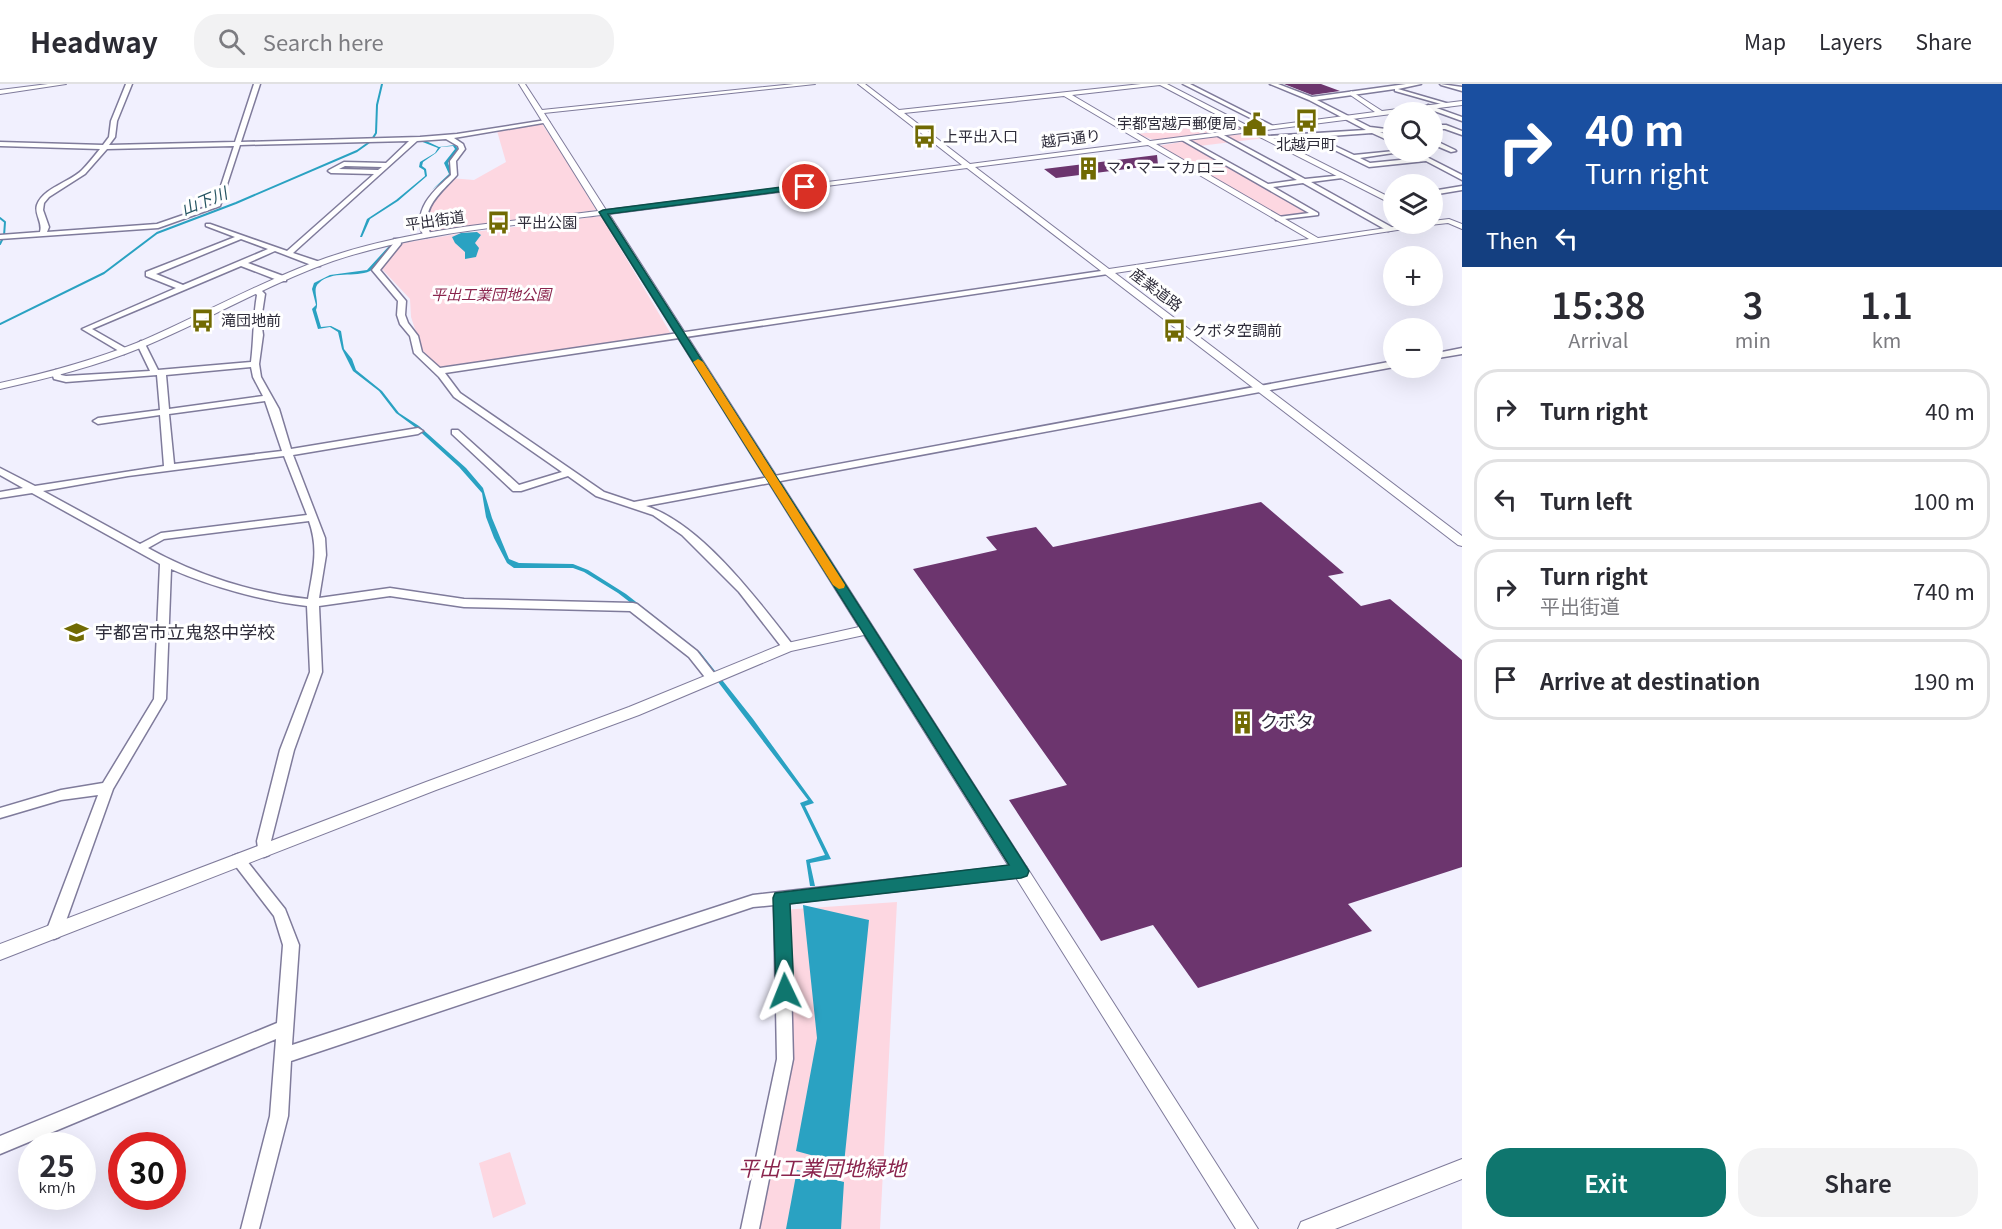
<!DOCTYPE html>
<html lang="en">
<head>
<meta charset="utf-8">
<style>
	body { margin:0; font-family:Georgia,"Noto Sans JP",serif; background:#f2f2f3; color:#2b2b33; height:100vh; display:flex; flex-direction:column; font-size:22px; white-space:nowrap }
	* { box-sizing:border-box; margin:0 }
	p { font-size:20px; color:#7c7c81 }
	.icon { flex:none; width:33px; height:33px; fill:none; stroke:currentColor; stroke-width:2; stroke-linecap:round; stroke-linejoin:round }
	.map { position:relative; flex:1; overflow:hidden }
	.sheet { display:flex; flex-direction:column; background:#fff; width:540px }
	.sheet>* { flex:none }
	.top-card { background:#1a4fa0; color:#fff; overflow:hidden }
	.controls { position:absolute; left:1383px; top:18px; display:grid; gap:12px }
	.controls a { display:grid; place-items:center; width:60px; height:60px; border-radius:50%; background:#fff; box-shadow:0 6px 24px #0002; font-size:30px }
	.speed { position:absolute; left:18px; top:1048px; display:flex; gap:12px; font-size:30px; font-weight:700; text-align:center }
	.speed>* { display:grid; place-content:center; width:78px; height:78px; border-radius:50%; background:#fff; box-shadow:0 6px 24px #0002; line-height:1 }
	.speed small { font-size:15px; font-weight:400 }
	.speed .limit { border:9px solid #d22; background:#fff; color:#111 }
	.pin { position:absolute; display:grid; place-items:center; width:51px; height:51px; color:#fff; margin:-26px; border:3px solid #fff; border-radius:50%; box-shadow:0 2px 6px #0007 }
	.me { position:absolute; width:66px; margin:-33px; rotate:358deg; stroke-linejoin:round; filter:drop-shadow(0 0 4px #0008) }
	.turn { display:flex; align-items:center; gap:21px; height:126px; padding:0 24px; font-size:27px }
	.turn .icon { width:78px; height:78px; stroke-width:2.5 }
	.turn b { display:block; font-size:42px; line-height:51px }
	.then { display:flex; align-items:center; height:57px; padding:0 24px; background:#0003; gap:12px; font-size:22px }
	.eta { display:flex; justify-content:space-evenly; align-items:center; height:102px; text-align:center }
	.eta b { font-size:36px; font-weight:600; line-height:42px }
	.action { display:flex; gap:12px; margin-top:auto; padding:12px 24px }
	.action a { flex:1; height:69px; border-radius:24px; background:#0f766e; color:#fff; font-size:24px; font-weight:600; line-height:69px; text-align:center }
	.action a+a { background:#f2f2f3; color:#2b2b33 }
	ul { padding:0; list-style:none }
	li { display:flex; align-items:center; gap:18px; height:81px; margin:0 12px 9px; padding:0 12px; border:3px solid #e1e1e2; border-radius:24px }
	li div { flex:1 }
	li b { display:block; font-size:22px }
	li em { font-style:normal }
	header { display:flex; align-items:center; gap:36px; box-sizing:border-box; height:84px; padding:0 30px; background:#fff; border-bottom:2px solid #e1e1e2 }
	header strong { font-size:28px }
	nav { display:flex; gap:33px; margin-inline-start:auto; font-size:21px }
	.search { width:420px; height:54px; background:#f2f2f3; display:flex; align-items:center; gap:15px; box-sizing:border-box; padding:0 21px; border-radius:24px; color:#7c7c81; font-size:22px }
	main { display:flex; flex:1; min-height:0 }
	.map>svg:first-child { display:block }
</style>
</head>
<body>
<header>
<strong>Headway</strong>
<div class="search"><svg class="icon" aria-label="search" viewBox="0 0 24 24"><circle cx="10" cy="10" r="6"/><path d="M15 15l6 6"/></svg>Search here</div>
<nav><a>Map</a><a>Layers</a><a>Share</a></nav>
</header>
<main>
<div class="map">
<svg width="1462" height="1145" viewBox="0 0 1462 1145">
	<rect width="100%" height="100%" fill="#f1f0fe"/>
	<path fill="#fdd7e1" d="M1233,39L1242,45L1154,56L1137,50Z
		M542,40L560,66L596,126L426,148V127L450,94L474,96L506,78L497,47Z
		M1251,49L1265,54L1199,62L1189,56Z
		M1186,57L1314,129L1281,134L1158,62Z
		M601,132L671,250L439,283L422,266L411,233L410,215L381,184L403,159L457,150Z
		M897,818L880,1145H750L785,975L782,826Z
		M510,1068L526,1120L493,1134L479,1079Z"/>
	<path fill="#2aa2c2" d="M424,56L439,63L455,61L458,65L448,79L452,90L432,106L449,90L444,79L455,65L453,62L441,63L436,69L423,78L422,82L426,85L427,92L398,117L370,135L362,153H360L367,135L396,116L425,92L424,86L419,83L420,78L435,69L438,64L420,57Z
		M477,148L481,151L475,159L479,164L476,173L465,175V168L455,159L452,153L461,149Z
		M389,162H392C386,169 378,182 370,187C355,194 332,186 319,199C311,205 320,217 316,226L321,243L331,242L341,247L344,265L352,275L356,286L382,307L399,329L419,342L466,384L483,404L492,434L509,475L519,479L573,480L588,486L626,510L700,568L753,635L814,719L805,722L831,775L810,779L815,802H810L806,776L825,771L800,719L808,716L696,569L618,509L584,488L573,484H514L507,479L494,454L486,433L482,409L459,383L415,343L396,329L379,307L353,287L342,265L338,248L330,243L318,245L312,225L316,221L312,205L314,199L330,191L367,186Z
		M803,821L869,836L844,1080L796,1067L817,954Z
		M797,1086L844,1098L841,1145H786Z"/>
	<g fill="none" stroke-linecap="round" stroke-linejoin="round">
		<path stroke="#2aa2c2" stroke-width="2" d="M0,134L5,138L4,152L0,160
			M0,240L104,189L157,149L236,119L357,67L371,57L376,49L377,21L382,0"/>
	</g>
	<path fill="#6c356e" d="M1284,0H1321L1340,7L1312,11Z
		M1157,71L1158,81L1056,94L1044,85Z
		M1261,418L1344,489L1328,492L1361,522L1390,515L1462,576V783L1348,820L1372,847L1198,904L1153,841L1101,857L1009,716L1067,701L913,485L997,466L986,453L1036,443L1053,463Z"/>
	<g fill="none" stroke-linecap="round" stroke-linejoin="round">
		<defs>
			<path id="minor" d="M126,0H132L117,37L115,53L109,61L235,58L254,0H260L241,58L420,53L457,50L546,36L549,38L454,54L463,60L465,65L456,77L457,91C441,109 418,125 431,151L427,153H424C411,127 433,107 451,91L450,77L459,65L458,62L446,55L417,57L293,169L320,178V182H314L275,167L248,179L286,193V197H280L241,182L92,245L127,265L128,267L124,270L82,245L176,204L146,192V188L235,153L206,142V140H210L287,167L374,90L331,89L328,87L329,86L344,78L386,79L409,57L240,61L220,122L158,144L0,155V151L40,148C43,138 34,130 37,121C43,104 70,98 82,86C88,80 94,72 100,65L0,62V58L103,61L109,53L111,37ZM234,62L215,120L157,140L47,148L49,143L43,126L44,119L49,113L85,90L107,65ZM345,82L382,83L378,86L339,85ZM241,155L268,165L183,201L156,190Z
				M1183,0H1190L1275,43L1270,44Z
				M1270,0H1278L1312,13L1406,0H1421L1398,5L1453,21L1448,22L1395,7V5L1317,16L1370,43L1394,46V50L1380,48L1394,54V59L1372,49L1316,53L1354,71L1394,67L1400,68L1360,74L1370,79L1420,74L1416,71L1421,70L1462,91V96L1426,77L1369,83L1308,53L1266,55L1268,52L1366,46L1309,16Z
				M1440,0L1462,3V7L1441,1Z
				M1428,21L1462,33V37L1426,24Z
				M1432,41H1446L1462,47V51L1445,45H1432Z
				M1216,49H1220L1305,95L1344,91V93L1342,94L1311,98L1395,145L1388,147L1303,99L1273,103L1318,129V131L1276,136V134L1278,133L1309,129L1180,55L1185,54L1268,100L1297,96L1216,51Z
				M1432,55L1455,66L1456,67L1451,68L1432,60Z
				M1462,102V106L1432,111V107Z
				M394,155H400L401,160L380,186L406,217L405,231L408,239L418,252L422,268L440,284L1108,186L1112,188L1108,190L445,289L460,309L604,408L634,418L1394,277V283L646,422C701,440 757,515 792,560L794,563L788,567L784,566L739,508L682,451L653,431L596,412L568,392L521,407H513L452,350V346H458L519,401L562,388L454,313L439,293L414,269L410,252L400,240L397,231L398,217L372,186L393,160Z
				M254,205H260L265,210L261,236L263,251L259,280L261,293L279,325L291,365L418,344L423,347L418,350L293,371L325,454L326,471L319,514L390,504L464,515L633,519L637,520L697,567L718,594L716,597H708L689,573L630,527L464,523L390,512L319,522L322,588L294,666L271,757L269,771L264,773L259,771L257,757L280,666L310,588L307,522C263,517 212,503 171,485L166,615L113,705L62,848L59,853L54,855L49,853L46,848L98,711L61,716L0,734V724L61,706L103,699L154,615L160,480L32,409L0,414V408L23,404L0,391V384L35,402L164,382L160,331L98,340L93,337L98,334L160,326L157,291L66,298L54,295L52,289L56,286L59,287L61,291L66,292L150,287L137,260L141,257L145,260L158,286L251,278C254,255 253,233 257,211L253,207ZM251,283L253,293L263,312L169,325L166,291ZM265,317L282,367L174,380L169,330ZM284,372L307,431L161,449L140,460L43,407L128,392ZM309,437C319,466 313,485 308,515C253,509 196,491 148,464L164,455Z
				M1462,264V270L1432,275V270Z
				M238,770L243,772L285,825L299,861L292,961L753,811L1021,781L1026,783L1028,787L1026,791L1021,793L789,819L793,975L759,1145H741L777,975L774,821L753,823L291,977L288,1032L259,1145H241L270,1032L276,955L0,1070V1052L277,939L283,861L274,832L231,776L233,772Z"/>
			<path id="tertiary" d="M48,0H66L0,10V6Z
				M519,0H525L542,26L794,0H815L544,29L606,126L962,81L858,0H865L899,26L1141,0H1167L1252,44L1375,28L1349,10L1351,7L1382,27L1462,17V21L1259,47L1393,115L1394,117L1390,119L1250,48L1156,60L1318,154L1414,140H1432V137L1449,135L1462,140V145L1448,139L1430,141L1115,189L1462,452V462L1458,461L967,84L609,130L1258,1145H1236L864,551L791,567L639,631L436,706L0,876V860L426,698L629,623L783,560L859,543L601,131C512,142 419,148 333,177C268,200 208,236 143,263C97,282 49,294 0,305V299C47,289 94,276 139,258C202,231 261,197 326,174C413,144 508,138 598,127ZM1160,1L1244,45L1150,57L1072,11ZM1064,12L1142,58L970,80L904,29ZM1148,61L1309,155L1109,185L975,83Z
				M1462,1075V1095L1335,1145H1298L1301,1138Z"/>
		</defs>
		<use href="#minor" stroke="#7f7b9b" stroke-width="3"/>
		<use href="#tertiary" stroke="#7f7b9b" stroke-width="2"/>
		<use href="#minor" fill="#fff" fill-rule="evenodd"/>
		<use href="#tertiary" fill="#fff" fill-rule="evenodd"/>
	</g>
	<path fill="#0f766e" stroke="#0a4d48" stroke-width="1.5" d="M805,100L809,103L808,104L608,130L1029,787L1027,792L1021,794L790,820L794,907L791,912L785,915L779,912L776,907L773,814L775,809L1009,781L599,128L603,126Z"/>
	<path fill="#f59e0b" d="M698,275L703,278L845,501L844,504L839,505L833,501L693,278Z"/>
	<defs>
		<symbol id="bus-bare" viewBox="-9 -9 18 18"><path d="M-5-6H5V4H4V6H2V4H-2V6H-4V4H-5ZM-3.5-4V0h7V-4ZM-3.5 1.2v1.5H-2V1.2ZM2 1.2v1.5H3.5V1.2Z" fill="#716a03" stroke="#fff" stroke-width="2.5" paint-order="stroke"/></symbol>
		<symbol id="civic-bare" viewBox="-9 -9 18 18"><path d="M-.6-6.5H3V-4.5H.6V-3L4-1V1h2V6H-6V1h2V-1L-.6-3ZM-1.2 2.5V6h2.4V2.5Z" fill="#716a03" stroke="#fff" stroke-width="2.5" paint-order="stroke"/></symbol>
		<symbol id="building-bare" viewBox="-9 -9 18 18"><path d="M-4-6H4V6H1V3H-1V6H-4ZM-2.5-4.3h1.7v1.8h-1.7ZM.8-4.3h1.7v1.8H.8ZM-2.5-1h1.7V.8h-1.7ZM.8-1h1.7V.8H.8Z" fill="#716a03" stroke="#fff" stroke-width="2.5" paint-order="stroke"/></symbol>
		<symbol id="school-bare" viewBox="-9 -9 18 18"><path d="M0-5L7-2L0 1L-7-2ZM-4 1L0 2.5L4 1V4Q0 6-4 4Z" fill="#716a03" stroke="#fff" stroke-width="2.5" paint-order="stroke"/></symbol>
	</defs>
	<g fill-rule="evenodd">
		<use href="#bus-bare" x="1290" y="20" width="33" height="33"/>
		<use href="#civic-bare" x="1238" y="24" width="33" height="33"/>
		<use href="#bus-bare" x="908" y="36" width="33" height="33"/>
		<use href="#building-bare" x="1072" y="68" width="33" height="33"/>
		<use href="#bus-bare" x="482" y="122" width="33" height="33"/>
		<use href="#bus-bare" x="186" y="220" width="33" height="33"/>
		<use href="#bus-bare" x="1158" y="230" width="33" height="33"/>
		<use href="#school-bare" x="60" y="532" width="33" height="33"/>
		<use href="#building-bare" x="1226" y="622" width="33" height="33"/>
	</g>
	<g text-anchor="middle" stroke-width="6" stroke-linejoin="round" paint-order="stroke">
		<g font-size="15" fill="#2e2c3a" stroke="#fff" text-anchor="start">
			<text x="1237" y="45" text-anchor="end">宇都宮越戸郵便局</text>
			<text x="943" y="58">上平出入口</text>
			<text x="1306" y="66" text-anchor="middle">北越戸町</text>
			<text x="1106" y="89">マ・マーマカロニ</text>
			<text x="517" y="144">平出公園</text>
			<text x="221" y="242">滝団地前</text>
			<text x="1192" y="252">クボタ空調前</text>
		</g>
		<g font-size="15" fill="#2e2c3a" stroke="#fff">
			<text transform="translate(1071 55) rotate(-7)" y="5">越戸通り</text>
			<text transform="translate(435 137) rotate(-8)" y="5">平出街道</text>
			<text transform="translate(1156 206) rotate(37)" y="5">産業道路</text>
		</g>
		<g font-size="15" font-style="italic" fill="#8a244d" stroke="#fff">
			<text x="491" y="216">平出工業団地公園</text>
		</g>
		<g font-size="16" font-style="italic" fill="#265563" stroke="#fff">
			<text transform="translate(204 117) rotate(-22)" y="6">山下川</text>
		</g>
		<g font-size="18" fill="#2e2c3a" stroke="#fff" text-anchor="start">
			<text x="95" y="555">宇都宮市立鬼怒中学校</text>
			<text x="1260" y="644">クボタ</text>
		</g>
		<g font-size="21" font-style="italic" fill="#8a244d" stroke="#fff">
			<text x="822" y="1092">平出工業団地緑地</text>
		</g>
	</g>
</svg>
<div class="controls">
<a><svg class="icon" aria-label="search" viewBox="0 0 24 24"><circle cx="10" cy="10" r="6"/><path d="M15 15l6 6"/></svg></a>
<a><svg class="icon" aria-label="layers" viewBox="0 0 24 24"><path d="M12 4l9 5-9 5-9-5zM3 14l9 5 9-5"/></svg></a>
<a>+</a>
<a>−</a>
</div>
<div class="speed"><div>25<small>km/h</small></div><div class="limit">30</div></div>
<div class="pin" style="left:805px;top:103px;background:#d93025"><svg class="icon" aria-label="arrive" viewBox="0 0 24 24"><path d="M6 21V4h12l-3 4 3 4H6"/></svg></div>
<svg class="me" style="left:785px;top:907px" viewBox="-20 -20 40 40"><path d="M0-17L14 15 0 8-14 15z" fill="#0f766e" stroke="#fff" stroke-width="4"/></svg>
</div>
<section class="sheet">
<div class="top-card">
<div class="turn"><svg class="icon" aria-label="right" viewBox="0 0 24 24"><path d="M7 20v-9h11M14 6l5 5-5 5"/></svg><div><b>40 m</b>Turn right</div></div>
<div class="then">Then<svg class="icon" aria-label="left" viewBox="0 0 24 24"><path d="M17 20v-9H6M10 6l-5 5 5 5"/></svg></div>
</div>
<div class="eta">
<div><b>15:38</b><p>Arrival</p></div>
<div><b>3</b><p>min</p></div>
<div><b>1.1</b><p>km</p></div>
</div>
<ul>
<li><svg class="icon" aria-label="right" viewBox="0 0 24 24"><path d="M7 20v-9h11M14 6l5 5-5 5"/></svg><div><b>Turn right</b></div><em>40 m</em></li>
<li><svg class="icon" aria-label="left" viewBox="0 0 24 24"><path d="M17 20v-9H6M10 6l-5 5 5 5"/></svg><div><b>Turn left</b></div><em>100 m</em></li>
<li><svg class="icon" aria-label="right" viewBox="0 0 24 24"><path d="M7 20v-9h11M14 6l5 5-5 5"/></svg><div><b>Turn right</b><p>平出街道</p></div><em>740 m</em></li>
<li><svg class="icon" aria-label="arrive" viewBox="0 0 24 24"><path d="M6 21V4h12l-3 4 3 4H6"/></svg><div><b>Arrive at destination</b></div><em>190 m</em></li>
</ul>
<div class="action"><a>Exit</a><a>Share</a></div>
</section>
</main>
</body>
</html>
